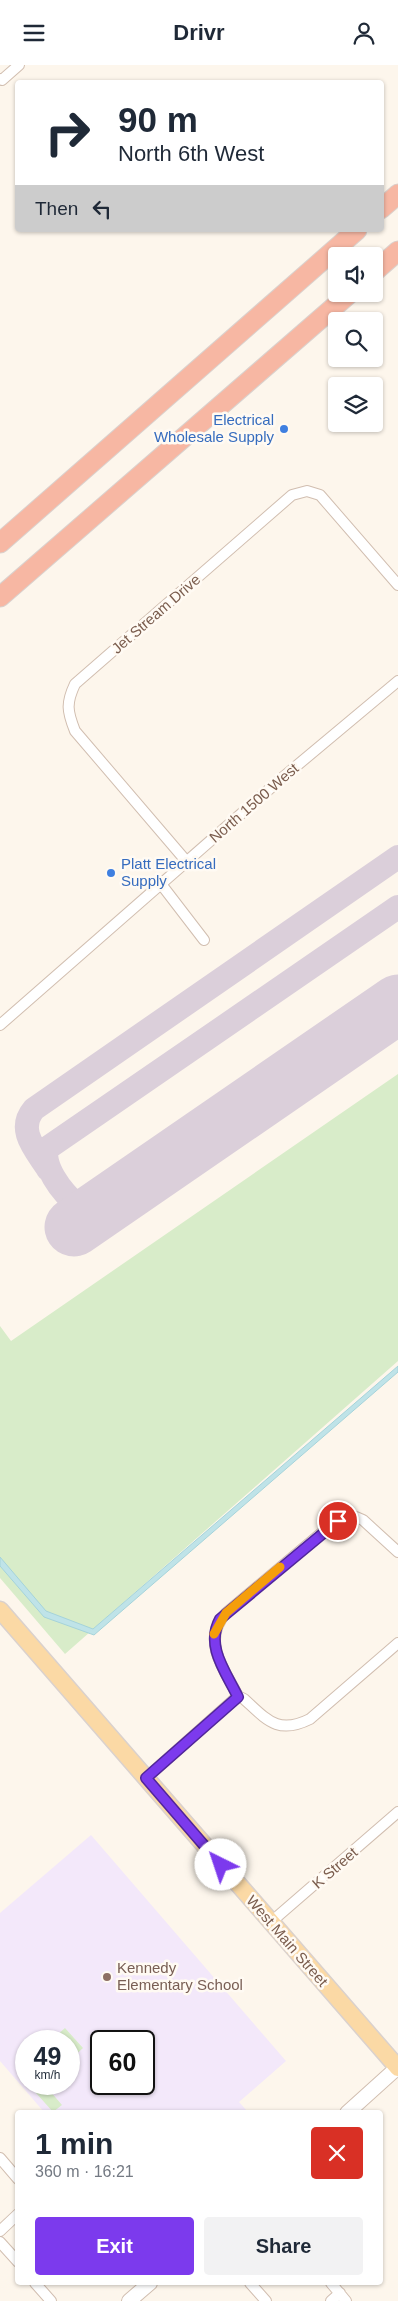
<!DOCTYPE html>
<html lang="en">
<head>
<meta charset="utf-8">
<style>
	body { margin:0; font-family:Arial,sans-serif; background:#f2f2f3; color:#1f2937; height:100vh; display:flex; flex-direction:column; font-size:19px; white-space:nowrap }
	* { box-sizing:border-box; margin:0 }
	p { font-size:16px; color:#747a83 }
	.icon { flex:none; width:28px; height:28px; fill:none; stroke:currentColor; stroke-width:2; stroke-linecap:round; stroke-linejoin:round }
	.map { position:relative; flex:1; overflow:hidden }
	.side { position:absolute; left:15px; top:2045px; width:368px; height:175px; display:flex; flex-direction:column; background:#fff; border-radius:5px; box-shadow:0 1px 4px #0004 }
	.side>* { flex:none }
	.banner { position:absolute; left:15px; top:15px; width:369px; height:152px; border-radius:5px; box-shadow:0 1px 4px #0004; background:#fff; color:#1f2937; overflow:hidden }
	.controls { position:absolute; left:328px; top:182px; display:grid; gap:10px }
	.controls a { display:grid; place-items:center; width:55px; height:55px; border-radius:5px; background:#fff; box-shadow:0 1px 4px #0004; font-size:25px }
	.speed { position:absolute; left:15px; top:1965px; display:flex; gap:10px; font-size:25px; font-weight:700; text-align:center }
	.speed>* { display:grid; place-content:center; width:65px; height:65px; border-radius:50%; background:#fff; box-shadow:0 1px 4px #0004; line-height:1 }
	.speed small { font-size:12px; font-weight:400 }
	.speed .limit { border:2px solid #111; border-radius:8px; background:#fff; color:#111 }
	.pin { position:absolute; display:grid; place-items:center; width:42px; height:42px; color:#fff; margin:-21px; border:2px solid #fff; border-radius:50%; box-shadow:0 1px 5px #0007 }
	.me { position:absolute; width:55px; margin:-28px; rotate:319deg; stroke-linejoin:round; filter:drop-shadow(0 0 4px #0008) }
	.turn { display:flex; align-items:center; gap:18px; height:105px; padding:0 20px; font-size:22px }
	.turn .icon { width:65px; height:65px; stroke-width:2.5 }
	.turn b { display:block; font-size:35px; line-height:42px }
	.then { display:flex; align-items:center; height:48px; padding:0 20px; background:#0003; gap:10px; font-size:19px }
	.round { display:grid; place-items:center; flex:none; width:52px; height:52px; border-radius:5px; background:#f2f2f3 }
	.summary { display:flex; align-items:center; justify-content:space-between; height:85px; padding:0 20px }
	h1 { font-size:30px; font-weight:600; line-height:38px }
	.cta { display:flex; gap:10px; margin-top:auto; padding:10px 20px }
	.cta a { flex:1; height:58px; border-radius:5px; background:#7c3aed; color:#fff; font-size:20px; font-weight:600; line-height:58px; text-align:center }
	.cta a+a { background:#f2f2f3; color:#1f2937 }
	header { display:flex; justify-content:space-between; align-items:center; height:65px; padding:0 20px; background:#fff; font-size:22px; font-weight:600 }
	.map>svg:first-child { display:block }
</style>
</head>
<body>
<header><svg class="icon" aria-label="menu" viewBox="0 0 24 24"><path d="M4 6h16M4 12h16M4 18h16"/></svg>Drivr<svg class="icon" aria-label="person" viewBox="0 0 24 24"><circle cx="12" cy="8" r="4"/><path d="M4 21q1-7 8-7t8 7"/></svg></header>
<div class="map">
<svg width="398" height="2236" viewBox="0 0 398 2236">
	<rect width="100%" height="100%" fill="#fdf6ec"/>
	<path fill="#f3e8fa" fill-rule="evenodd" d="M91,1770L286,1996L239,2037L248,2047H44L0,1996V1848ZM26,1976H69V2019H26ZM101,1976H144V2019H101Z"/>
	<path fill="#d8ecc9" d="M398,1009V1296L65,1589L0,1513V1261L11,1276Z
		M65,1963L83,1983L70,1995L69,1976H50Z
		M28,2019H44L62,2040L53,2047Z"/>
	<path fill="#bfe3e8" stroke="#a5d3da" d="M398,1301V1307L94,1570L44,1552L0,1501V1492L46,1546L93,1564Z"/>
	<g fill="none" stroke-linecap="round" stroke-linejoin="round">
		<path stroke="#dbcfda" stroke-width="24" d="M48,1104C36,1085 16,1065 34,1044L398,792
			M103,1142C94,1143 85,1144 76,1138C64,1131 38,1096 49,1082L398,842"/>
		<path stroke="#dbcfda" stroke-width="59" d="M74,1162L398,939"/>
		<defs>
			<path id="minor" d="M0,14L2,15L19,0
				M187,797L75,666C67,646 66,638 75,619L292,430L307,426L320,430L398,520
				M161,819L204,875
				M0,960L282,713L398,616
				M238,1631C224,1604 201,1576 226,1548L337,1455L356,1452L363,1455L398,1487
				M238,1631L244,1634C267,1655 278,1670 310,1654L398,1578
				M146,1713L238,1631
				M271,1857L398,1747
				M0,2093L18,2114
				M0,2166L18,2149
				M0,2177L18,2197
				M35,2218L51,2236
				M250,2218L266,2236
				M331,2218L346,2236
				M331,2236L340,2228"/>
			<path id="tertiary" d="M347,2048L398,2002
				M129,2236L150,2218"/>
			<path id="primary" d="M0,1545L398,2003"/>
			<path id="motorway" d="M381,144L398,129
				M374,207L398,186
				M0,478L357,165
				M0,532L349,229"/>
		</defs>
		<use href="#minor" stroke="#d1beb0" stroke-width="12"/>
		<use href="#tertiary" stroke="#d1beb0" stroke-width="16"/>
		<use href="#primary" stroke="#dad1cd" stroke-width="19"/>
		<use href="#motorway" stroke="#dad1cd" stroke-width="21"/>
		<use href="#minor" stroke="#fff" stroke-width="10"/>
		<use href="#tertiary" stroke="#fff" stroke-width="14"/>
		<use href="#primary" stroke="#fbd9a5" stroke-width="16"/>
		<use href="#motorway" stroke="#f7b7a3" stroke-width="19"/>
	</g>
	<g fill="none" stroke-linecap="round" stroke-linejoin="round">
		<defs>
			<path id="route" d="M221,1800L146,1713L238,1632C226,1607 205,1581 220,1554L338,1456"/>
		</defs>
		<use href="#route" stroke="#51269a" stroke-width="12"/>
		<use href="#route" stroke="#7c3aed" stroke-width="9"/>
		<path stroke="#f59e0b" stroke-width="9" d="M214,1569L226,1548L280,1502"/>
	</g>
	<g fill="#3f7fe0" stroke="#fffaf3" stroke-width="2">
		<circle cx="284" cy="364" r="5"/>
		<circle cx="111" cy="808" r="5"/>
	</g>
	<circle fill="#8d6e63" stroke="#fffaf3" stroke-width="2" cx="107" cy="1912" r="5"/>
	<g text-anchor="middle" stroke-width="5" stroke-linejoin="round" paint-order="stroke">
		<g font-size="15" fill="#366cbe" stroke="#fffaf3" text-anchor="end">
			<text x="274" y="360">Electrical<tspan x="274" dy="17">Wholesale Supply</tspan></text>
			<text x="121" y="804" text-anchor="start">Platt Electrical<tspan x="121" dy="17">Supply</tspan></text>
		</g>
		<g font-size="15" fill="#7a5c4d" stroke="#fffaf3">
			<text transform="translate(156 549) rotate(-41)" y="5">Jet Stream Drive</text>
			<text transform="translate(254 738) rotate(-41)" y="5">North 1500 West</text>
			<text transform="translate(335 1803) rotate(-41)" y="5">K Street</text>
			<text transform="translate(287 1876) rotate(49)" y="5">West Main Street</text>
		</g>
		<g font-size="15" fill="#785e54" stroke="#fffaf3" text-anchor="start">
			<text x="117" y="1908">Kennedy<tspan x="117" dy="17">Elementary School</tspan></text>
		</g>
	</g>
</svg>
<div class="controls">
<a><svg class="icon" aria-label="sound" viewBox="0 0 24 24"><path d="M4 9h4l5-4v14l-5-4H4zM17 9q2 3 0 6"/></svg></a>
<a><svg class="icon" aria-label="search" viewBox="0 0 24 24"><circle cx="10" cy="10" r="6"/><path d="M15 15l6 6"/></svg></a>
<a><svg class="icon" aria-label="layers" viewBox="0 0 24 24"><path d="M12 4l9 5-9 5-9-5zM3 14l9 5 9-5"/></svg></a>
</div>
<div class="speed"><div>49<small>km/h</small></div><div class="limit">60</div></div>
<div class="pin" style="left:338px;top:1456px;background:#d93025"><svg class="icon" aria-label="arrive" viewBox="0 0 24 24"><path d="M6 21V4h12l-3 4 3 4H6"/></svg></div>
<svg class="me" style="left:221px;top:1800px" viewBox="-20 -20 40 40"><circle r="19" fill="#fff"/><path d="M0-13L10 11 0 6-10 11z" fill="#7c3aed"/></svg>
<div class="banner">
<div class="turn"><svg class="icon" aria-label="right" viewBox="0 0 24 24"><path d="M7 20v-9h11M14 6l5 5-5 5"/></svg><div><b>90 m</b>North 6th West</div></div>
<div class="then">Then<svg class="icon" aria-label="left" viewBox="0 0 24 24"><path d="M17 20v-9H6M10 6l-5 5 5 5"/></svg></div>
</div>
<section class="side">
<div class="summary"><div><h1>1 min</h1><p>360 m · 16:21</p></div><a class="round" style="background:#d93025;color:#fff"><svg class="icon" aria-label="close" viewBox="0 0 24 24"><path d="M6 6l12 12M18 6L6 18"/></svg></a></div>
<div class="cta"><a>Exit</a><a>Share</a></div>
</section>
</div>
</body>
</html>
